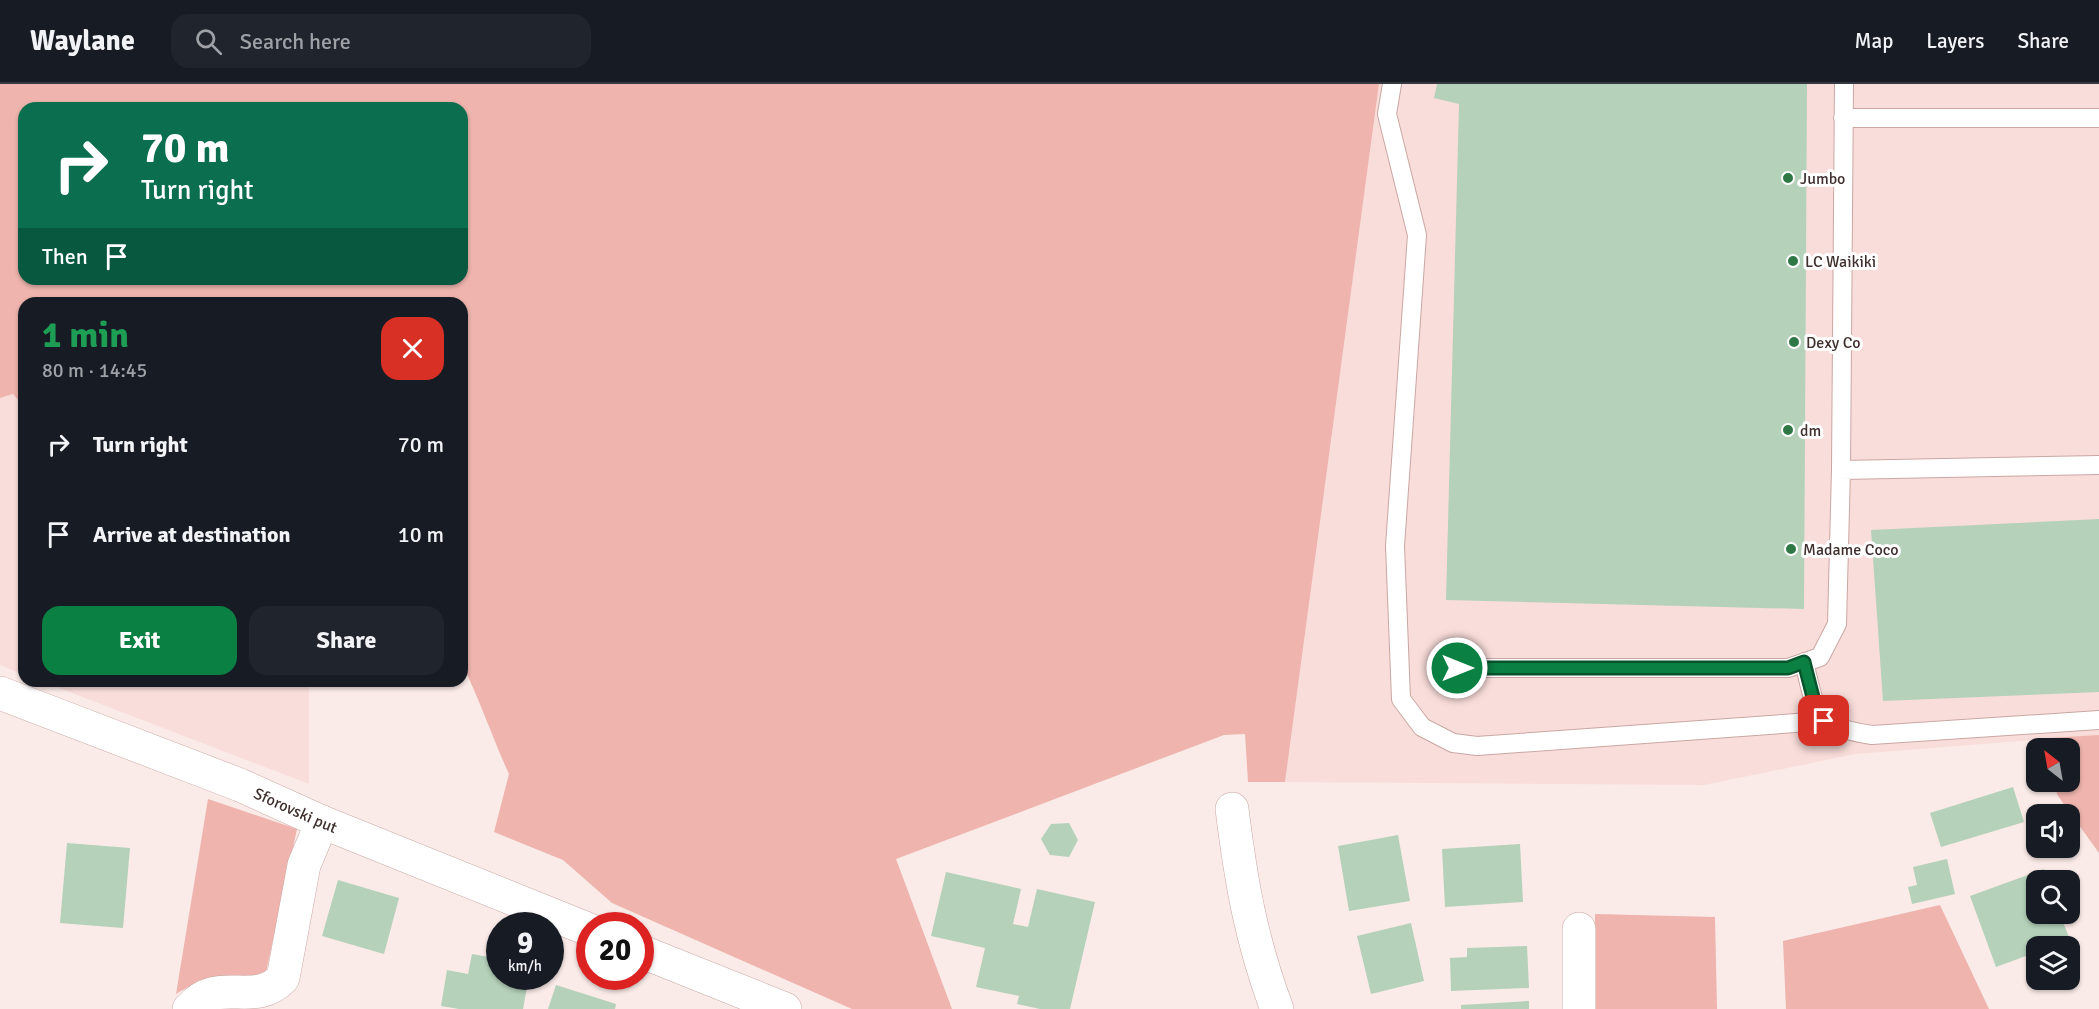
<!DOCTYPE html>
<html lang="en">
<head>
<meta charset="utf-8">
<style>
	body { margin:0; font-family:Signika,sans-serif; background:#20242c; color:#f1f3f6; height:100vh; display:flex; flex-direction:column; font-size:22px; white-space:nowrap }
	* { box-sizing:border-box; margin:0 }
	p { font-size:20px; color:#9ea1a6 }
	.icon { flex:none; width:33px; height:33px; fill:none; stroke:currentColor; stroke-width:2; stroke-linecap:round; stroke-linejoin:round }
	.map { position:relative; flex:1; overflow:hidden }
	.side { position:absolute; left:18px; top:213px; width:450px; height:390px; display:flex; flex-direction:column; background:#171b24; border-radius:18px; box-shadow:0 2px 4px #0004 }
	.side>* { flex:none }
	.top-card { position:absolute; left:18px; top:18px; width:450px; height:183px; border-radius:18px; box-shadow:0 2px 4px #0004; background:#0b6e4f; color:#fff; overflow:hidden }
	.needle { width:39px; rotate:329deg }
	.tools { position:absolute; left:2026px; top:654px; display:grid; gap:12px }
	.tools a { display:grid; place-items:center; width:54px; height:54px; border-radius:12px; background:#171b24; box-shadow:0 2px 4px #0004; font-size:30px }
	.speed { position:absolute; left:486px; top:828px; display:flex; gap:12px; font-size:30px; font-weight:700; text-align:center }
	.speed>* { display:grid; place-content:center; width:78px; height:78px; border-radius:50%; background:#171b24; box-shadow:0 2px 4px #0004; line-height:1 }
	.speed small { font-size:15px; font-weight:400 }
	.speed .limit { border:9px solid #d22; background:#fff; color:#111 }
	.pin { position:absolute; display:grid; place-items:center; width:51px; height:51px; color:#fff; margin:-26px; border-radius:12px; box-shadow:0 3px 9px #0006 }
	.me { position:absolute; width:66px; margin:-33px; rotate:90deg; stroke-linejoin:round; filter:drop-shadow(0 0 4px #0008) }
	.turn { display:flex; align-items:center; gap:21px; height:126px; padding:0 24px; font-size:27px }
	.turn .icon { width:78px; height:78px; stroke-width:2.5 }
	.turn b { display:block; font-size:42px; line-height:51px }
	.then { display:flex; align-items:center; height:57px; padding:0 24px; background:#0003; gap:12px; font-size:22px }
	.round { display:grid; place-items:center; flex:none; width:63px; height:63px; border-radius:18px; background:#20242c }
	.head { display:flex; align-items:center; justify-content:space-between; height:102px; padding:0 24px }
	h1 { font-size:36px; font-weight:700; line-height:45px; color:#1e9e55 }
	.cta { display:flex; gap:12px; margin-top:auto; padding:12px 24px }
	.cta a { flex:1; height:69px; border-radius:18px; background:#0b8043; color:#fff; font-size:24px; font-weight:700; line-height:69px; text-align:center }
	.cta a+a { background:#20242c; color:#f1f3f6 }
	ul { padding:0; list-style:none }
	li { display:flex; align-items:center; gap:18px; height:90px; padding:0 24px }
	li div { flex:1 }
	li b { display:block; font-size:22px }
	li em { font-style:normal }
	header { display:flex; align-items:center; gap:36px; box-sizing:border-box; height:84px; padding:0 30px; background:#171b24; border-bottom:2px solid #363941 }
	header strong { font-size:28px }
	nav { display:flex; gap:33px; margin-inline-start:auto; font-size:21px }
	.search { width:420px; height:54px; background:#20242c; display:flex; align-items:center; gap:15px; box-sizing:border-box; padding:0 21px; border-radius:18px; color:#9ea1a6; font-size:22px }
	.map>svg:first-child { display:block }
</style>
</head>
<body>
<header>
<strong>Waylane</strong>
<div class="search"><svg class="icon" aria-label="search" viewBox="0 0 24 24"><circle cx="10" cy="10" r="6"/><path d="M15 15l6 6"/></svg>Search here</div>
<nav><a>Map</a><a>Layers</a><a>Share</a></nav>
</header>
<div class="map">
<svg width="2099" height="925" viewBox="0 0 2099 925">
	<rect width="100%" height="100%" fill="#faebe8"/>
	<path fill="#f9ddda" d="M1379,0H2099V651L1856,670L1704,701L1285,698Z
		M13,310L24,323V591L0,581V314Z
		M41,597H309V700Z"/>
	<path fill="#eeb4ad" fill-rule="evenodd" d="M0,0H1379L1285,698H1248L1245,650L1224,651L896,775L952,925H852L612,819L563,776L494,748L509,690C492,653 480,616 462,580V219H24V323L13,310L0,314ZM24,24H462V195H24Z
		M2099,651V769L2058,712L2052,698H2070V664L2037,665L2032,655Z
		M208,715L297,745L265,893C231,894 205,890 176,910Z
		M1940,821L1989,925H1786L1783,857Z
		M1595,830L1715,833L1717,925H1595Z"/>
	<path fill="#b5d1ba" d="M1437,0H1807L1804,525L1446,516L1459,20L1434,14Z
		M2099,435V608L1883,617L1871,446Z
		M2013,703L2024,738L1941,763L1930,729Z
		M1069,739L1078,756L1069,773L1050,771L1041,755L1051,740Z
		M1398,751L1410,817L1349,827L1338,762Z
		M67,759L130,764L123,844L60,839Z
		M1520,760L1523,818L1445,823L1442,765Z
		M1947,775L1955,810L1912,820L1908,803L1917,801L1913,783Z
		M2044,785L2048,796H2037V830H2060L2070,856L2051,862H2037V868L1996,883L1970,812Z
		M946,788L1021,805L1013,840L1028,843L1037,805L1095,818L1070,925H1040L1017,920L1019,912L976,903L985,864L931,852Z
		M338,796L399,814L384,870L322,852Z
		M1411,839L1424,897L1371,910L1357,852Z
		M1527,862L1529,904L1451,907L1450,874L1467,873V864Z
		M472,870L500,875V892H529L523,925H459L441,922L447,886L468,890Z
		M556,901L616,920L615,925H548Z
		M1529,917V925H1461V921Z"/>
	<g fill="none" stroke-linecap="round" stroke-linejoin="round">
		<defs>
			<path id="lane" d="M1392,0L1387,30L1417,151L1395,462L1401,615L1422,643L1453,659L1477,662L1824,637
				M1844,0L1841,386L2099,381
				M1843,34H2099
				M1804,578C1817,631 1814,642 1872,651L2099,636
				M1457,584H1788L1820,573L1837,540L1841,386"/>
			<path id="street" d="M1232,725C1241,797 1251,856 1277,925
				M1579,845V925
				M189,925C220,890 253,925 283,894L304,781L322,738"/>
			<g id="secondary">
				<path id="s1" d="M0,609L240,701L322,738L590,846"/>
				<path d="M640,867L785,925"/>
			</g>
		</defs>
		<use href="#lane" stroke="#caa7a2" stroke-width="20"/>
		<use href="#street" stroke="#caa7a2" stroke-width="34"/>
		<use href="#secondary" stroke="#caa7a2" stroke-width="34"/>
		<use href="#lane" stroke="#fff" stroke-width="18"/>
		<use href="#street" stroke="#fff" stroke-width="33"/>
		<use href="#secondary" stroke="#fff" stroke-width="33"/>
	</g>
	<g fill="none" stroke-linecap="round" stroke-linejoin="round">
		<defs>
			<path id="route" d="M1457,584H1788L1804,578L1815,621L1824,637"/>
		</defs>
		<use href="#route" stroke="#07532c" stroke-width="15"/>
		<use href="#route" stroke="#0b8043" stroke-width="10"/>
	</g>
	<g fill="#2f7846" stroke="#fff" stroke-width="2">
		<circle cx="1788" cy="94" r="6"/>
		<circle cx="1793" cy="177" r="6"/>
		<circle cx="1794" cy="258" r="6"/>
		<circle cx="1788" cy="346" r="6"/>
		<circle cx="1791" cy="465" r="6"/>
	</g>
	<g text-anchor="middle" stroke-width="6" stroke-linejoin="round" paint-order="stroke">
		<g font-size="16" fill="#3f302e" stroke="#fff" text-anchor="start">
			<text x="1800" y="100">Jumbo</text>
			<text x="1805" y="183">LC Waikiki</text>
			<text x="1806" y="264">Dexy Co</text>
			<text x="1800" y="352">dm</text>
			<text x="1803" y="471">Madame Coco</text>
		</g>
		<g font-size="16" fill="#3f302e" stroke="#fff">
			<text dy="6" stroke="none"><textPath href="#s1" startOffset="318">Sforovski put</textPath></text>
		</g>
	</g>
</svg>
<div class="tools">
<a><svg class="needle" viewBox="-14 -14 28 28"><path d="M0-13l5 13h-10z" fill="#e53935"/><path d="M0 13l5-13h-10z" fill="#9ea1a6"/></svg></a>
<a><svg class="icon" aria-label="sound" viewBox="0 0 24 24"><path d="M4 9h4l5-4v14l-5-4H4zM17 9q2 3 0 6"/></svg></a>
<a><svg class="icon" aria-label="search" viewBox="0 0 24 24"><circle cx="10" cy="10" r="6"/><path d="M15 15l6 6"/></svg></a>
<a><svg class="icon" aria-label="layers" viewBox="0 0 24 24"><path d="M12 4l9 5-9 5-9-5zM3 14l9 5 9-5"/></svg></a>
</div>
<div class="speed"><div>9<small>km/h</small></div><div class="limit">20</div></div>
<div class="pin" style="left:1824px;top:637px;background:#d93025"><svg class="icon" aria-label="arrive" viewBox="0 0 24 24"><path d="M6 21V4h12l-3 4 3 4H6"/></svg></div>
<svg class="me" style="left:1457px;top:584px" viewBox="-20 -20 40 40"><circle r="17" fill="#0b8043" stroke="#fff" stroke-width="3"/><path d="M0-11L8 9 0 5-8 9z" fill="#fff"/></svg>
<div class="top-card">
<div class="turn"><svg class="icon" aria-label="right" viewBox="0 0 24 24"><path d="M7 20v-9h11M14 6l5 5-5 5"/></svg><div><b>70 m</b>Turn right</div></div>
<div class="then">Then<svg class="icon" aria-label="arrive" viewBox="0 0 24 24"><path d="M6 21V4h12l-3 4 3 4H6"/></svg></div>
</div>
<section class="side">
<div class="head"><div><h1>1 min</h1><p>80 m · 14:45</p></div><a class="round" style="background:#d93025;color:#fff"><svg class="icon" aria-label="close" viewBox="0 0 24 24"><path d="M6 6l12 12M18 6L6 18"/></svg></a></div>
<ul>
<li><svg class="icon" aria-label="right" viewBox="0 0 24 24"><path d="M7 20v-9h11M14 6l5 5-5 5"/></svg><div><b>Turn right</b></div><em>70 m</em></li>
<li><svg class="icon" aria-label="arrive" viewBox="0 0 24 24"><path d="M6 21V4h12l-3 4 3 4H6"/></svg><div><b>Arrive at destination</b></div><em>10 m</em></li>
</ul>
<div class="cta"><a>Exit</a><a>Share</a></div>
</section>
</div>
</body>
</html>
